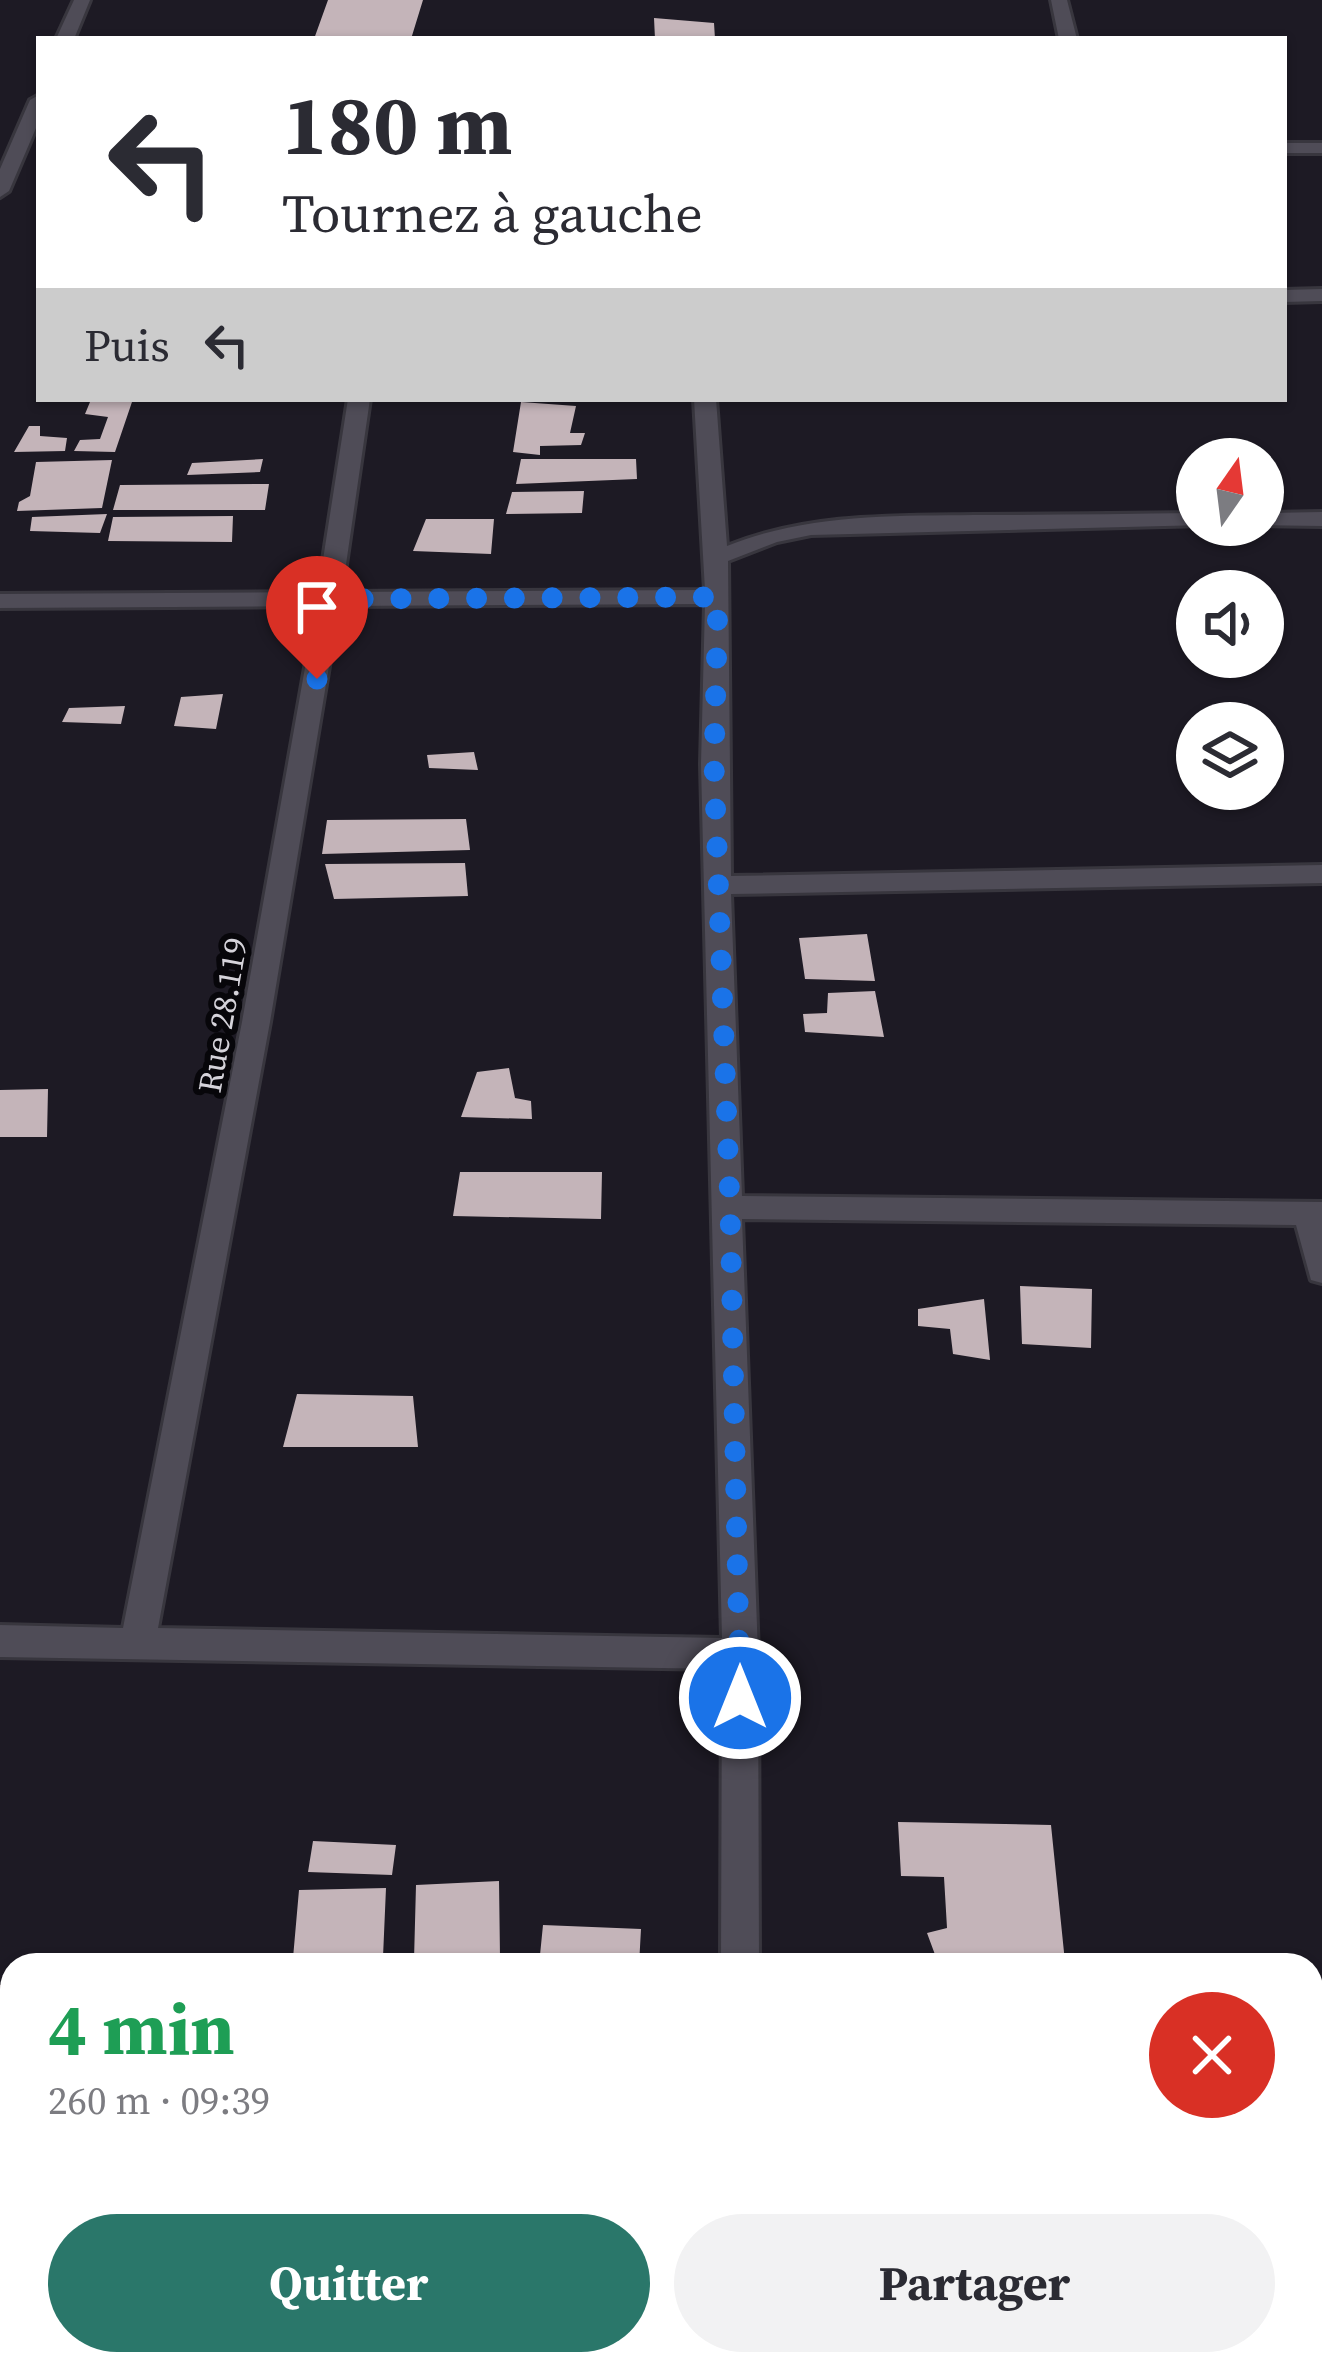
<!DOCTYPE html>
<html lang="fr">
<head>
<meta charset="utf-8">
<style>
	body { margin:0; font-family:"Source Serif 4",serif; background:#f2f2f3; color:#2b2b33; height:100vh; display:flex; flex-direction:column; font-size:45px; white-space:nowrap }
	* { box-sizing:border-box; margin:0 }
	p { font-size:39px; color:#7c7c81 }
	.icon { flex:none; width:66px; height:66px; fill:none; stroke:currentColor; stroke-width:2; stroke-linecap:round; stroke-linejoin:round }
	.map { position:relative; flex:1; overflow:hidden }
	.sheet { position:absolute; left:0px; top:1953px; width:1323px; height:423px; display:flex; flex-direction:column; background:#fff; border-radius:36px 36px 0 0; box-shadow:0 3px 9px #0004 }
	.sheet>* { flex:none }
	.banner { position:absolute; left:36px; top:36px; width:1251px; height:366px; border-radius:0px; box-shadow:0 3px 9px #0004; background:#fff; color:#2b2b33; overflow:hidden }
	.needle { width:78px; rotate:14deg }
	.buttons { position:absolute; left:1176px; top:438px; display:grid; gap:24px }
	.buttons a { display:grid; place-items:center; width:108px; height:108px; border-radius:50%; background:#fff; box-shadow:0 3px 9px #0004; font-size:60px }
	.pin { position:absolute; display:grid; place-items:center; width:102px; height:102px; color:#fff; margin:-123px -51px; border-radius:50% 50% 50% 0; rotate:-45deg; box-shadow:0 0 12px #0007 }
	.pin .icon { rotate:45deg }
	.me { position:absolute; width:132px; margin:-66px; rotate:0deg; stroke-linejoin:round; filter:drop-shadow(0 0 9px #0008) }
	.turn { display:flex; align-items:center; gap:42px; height:252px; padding:0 48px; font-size:54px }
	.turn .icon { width:156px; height:156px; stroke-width:2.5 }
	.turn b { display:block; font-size:84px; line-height:102px }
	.then { display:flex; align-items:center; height:114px; padding:0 48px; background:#0003; gap:24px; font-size:45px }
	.round { display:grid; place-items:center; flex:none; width:126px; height:126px; border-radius:63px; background:#f2f2f3 }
	.summary { display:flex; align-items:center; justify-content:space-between; height:204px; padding:0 48px }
	h1 { font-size:72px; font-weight:700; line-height:90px; color:#1e9e55 }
	.action { display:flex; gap:24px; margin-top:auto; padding:24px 48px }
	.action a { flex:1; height:138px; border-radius:72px; background:#2a776a; color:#fff; font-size:48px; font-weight:700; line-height:138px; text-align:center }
	.action a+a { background:#f2f2f3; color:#2b2b33 }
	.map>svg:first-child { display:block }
</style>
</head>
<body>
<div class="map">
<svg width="1322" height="2374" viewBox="0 0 1322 2374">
	<rect width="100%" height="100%" fill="#1d1a24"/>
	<path fill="#c4b4b9" d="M328,0H423L411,39H314Z
		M654,18L714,23L715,39H655Z
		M133,399L115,452L74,451L80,440L100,439L108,417L85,414L90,402Z
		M521,402L576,406L570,433H585L581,445L540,446V455L513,452Z
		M29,426H40V436L67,438L65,451L14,452Z
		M263,459L260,472L187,475L192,463Z
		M521,459H636L637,479L516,484Z
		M112,460L102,508L17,511L19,502L30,496L36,462Z
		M269,484L265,510H113L120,485Z
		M584,491L582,513L506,514L512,492Z
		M107,514L100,533L30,531L32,517Z
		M233,516L232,542L108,541L113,517Z
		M426,519H494L491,554L413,551Z
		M223,694L216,729L174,726L181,697Z
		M125,706L121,724L62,722L69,708Z
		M474,752L478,770L429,768L427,755Z
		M466,819L470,850L322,854L327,820Z
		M465,863L468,896L334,899L325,864Z
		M867,934L875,981L805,979L799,938Z
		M875,991L884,1037L805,1032L803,1014L827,1013L828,993Z
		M509,1068L515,1098L531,1101L532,1119L461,1117L477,1072Z
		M48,1089L47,1137H0V1090Z
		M460,1172H602L601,1219L453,1216Z
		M1020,1286L1092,1289L1091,1348L1022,1344Z
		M984,1299L990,1360L953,1354L950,1329L918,1326V1309Z
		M297,1394L413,1396L418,1447H283Z
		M898,1822L1051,1825L1065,1962L937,1960L927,1933L947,1928L944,1877L901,1876Z
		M313,1841L396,1845L392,1875L308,1872Z
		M499,1881L500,1957L414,1960L416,1885Z
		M386,1888L383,1957L293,1958L299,1890Z
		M543,1925L641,1929L639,1965H539Z
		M12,1984V2027L0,2028V1985Z
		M1322,2030V2128H1311V2031Z
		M10,2247L12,2324H0V2299Z"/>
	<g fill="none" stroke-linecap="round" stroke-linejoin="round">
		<defs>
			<path id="minor" d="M74,0H90L74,39H56Z
				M1051,0H1067L1077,39H1059Z
				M39,95V121L9,191L0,197V169L30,100Z
				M1284,143H1322V153H1284Z
				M1322,289V301L1284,302V290Z
				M348,399H370L342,592L705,590L694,399H716L727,546C807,514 890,516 974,515C1048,515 1123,514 1197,513V525H1204L811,535L777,542L728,561L731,876L1322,865V883L731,894L742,1196L1322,1202V1283L1311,1280L1296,1225L742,1219L758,1654L759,1965H721L722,1669L0,1657V1625L123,1628L242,1022L316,606L0,608V594L318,592ZM705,604L701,764L722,1638L158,1628L270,1022L339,606Z
				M1322,512V526L1256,525H1263V513Z
				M717,2364H761V2374H717Z"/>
		</defs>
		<use href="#minor" stroke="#38363e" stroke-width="6"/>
		<use href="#minor" fill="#4f4c57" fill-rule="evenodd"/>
	</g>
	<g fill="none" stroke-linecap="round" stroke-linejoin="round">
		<path stroke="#1a73e8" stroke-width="21" stroke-dasharray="0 37.8" d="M317,679L331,599L718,597L714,764L730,1207L740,1698"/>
	</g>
	<g text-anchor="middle" stroke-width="12" stroke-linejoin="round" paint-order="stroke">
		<g font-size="33" fill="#d5d3da" stroke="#07060a">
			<text transform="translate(222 1015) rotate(-80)" y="12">Rue 28.119</text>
		</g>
	</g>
</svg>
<div class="buttons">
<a><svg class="needle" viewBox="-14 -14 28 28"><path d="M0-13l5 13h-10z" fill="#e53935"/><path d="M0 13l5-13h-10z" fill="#7c7c81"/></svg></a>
<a><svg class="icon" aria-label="sound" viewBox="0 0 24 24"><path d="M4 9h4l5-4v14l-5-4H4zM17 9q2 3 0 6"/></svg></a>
<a><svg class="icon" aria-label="layers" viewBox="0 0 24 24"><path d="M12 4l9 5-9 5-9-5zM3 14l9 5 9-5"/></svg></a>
</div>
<div class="pin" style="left:317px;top:679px;background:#d93025"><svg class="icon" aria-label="arrive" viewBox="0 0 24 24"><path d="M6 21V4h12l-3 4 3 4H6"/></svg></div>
<svg class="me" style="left:740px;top:1698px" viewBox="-20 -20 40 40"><circle r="17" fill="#1a73e8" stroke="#fff" stroke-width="3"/><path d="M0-11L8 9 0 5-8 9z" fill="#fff"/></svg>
<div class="banner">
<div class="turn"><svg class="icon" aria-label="left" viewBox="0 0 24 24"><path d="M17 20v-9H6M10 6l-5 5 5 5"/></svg><div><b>180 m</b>Tournez à gauche</div></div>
<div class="then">Puis<svg class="icon" aria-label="left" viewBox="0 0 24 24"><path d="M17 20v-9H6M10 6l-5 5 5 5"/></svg></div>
</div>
<section class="sheet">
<div class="summary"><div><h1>4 min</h1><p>260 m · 09:39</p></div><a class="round" style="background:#d93025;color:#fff"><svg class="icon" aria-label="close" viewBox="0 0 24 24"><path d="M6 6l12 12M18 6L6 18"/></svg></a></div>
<div class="action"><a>Quitter</a><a>Partager</a></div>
</section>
</div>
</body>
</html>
